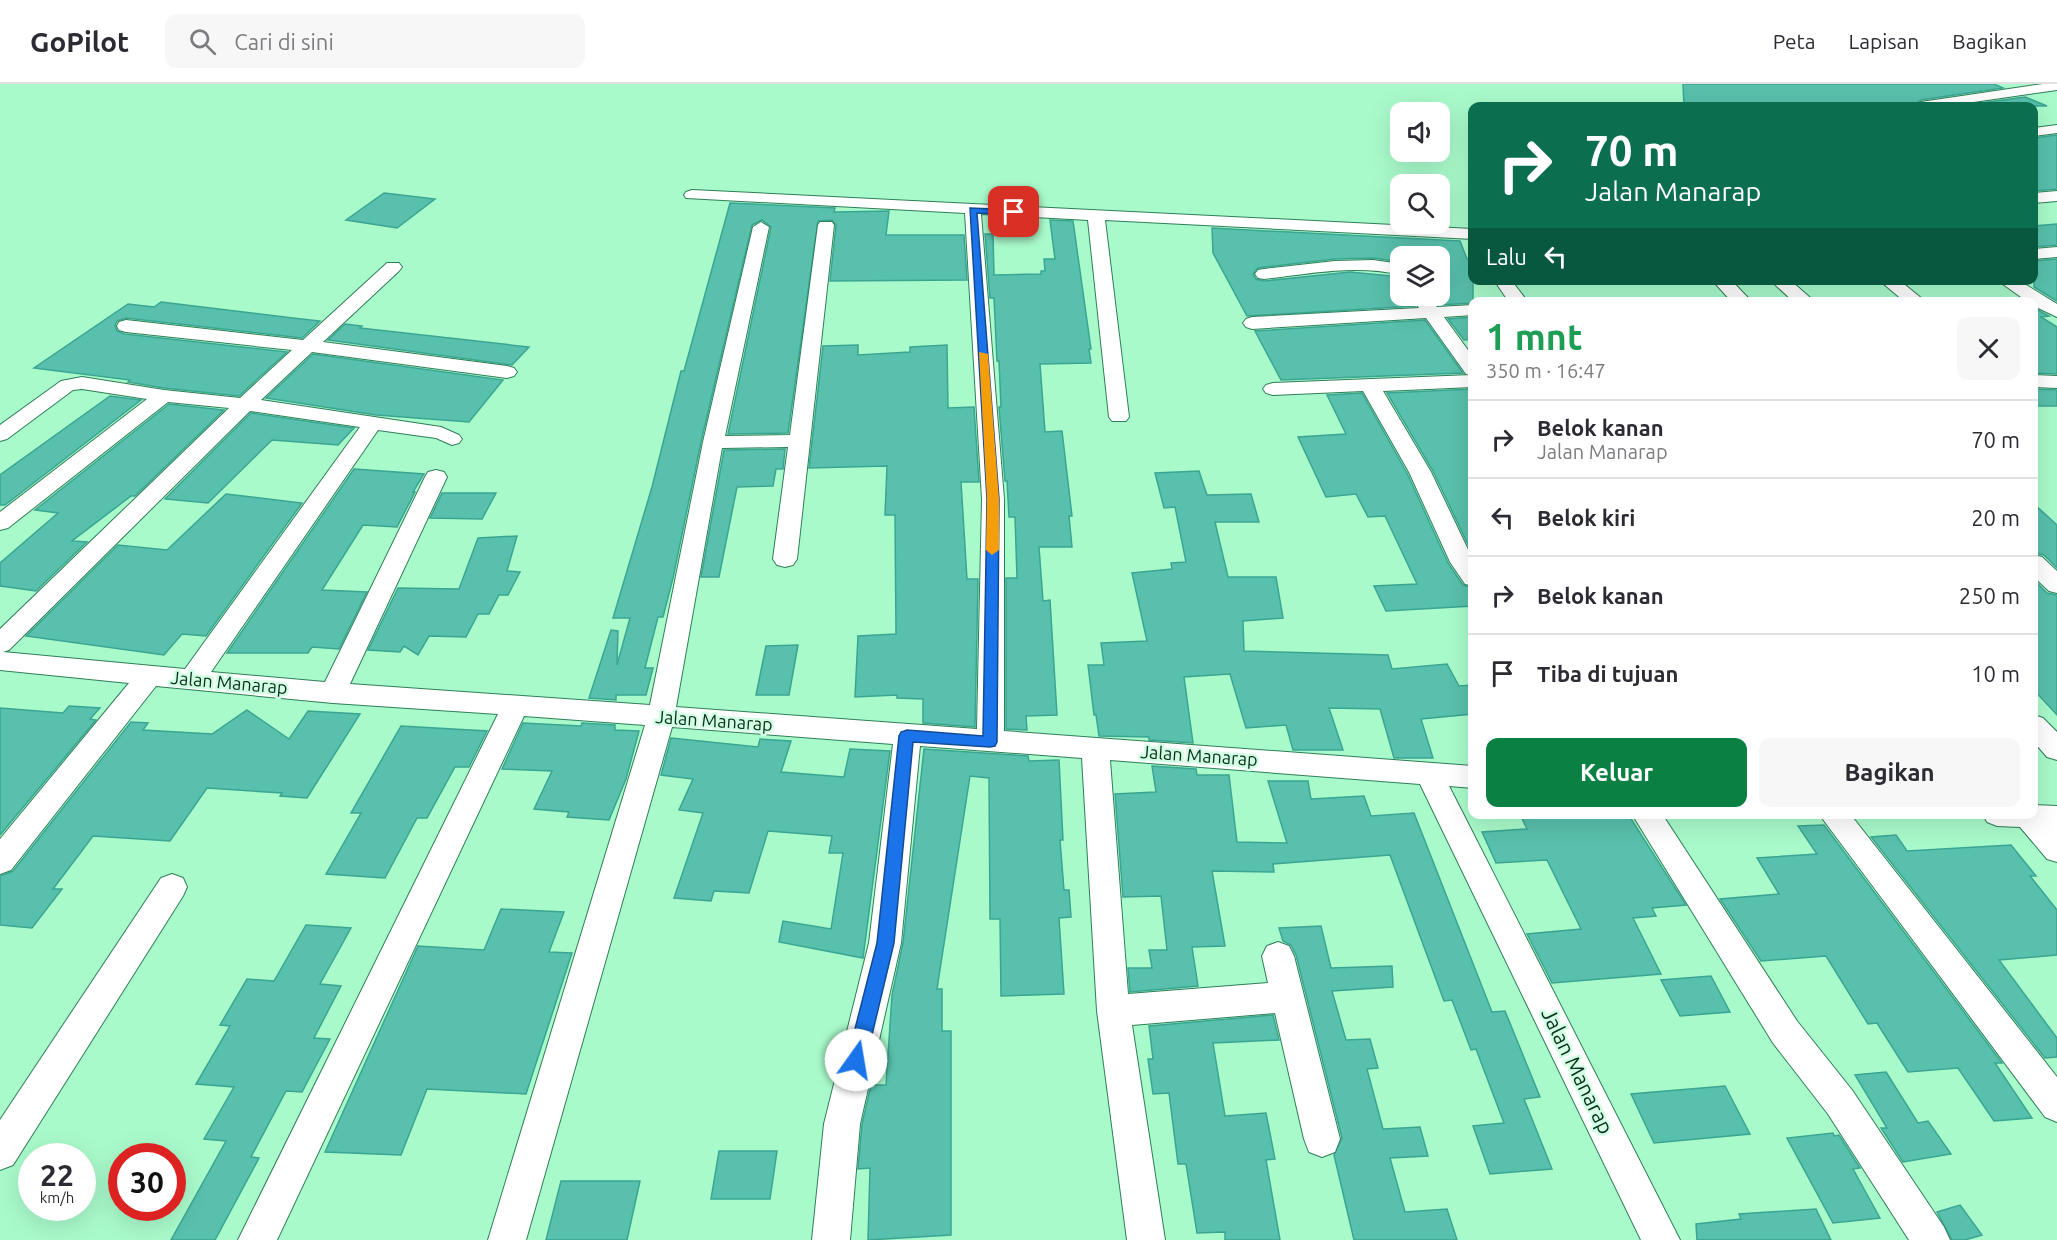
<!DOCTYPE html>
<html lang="id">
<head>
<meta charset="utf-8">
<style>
	body { margin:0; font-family:Ubuntu,sans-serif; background:#f7f7f7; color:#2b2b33; height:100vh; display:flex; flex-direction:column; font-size:22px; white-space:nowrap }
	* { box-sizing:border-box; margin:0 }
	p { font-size:20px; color:#7c7c81 }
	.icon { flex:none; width:33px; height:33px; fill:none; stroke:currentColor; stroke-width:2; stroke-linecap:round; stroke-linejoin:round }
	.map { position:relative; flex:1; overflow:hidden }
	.side { position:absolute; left:1468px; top:213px; width:570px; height:522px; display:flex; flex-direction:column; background:#fff; border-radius:12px; box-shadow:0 6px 24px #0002 }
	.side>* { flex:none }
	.guide { position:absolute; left:1468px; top:18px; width:570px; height:183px; border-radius:12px; box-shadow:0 6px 24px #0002; background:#0b6e4f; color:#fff; overflow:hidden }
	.buttons { position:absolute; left:1390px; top:18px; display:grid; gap:12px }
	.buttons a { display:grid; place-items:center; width:60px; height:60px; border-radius:12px; background:#fff; box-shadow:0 6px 24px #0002; font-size:30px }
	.speed { position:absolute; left:18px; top:1059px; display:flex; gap:12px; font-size:30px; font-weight:700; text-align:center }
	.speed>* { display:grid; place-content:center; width:78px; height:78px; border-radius:50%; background:#fff; box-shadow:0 6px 24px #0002; line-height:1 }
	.speed small { font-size:15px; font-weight:400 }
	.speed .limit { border:9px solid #d22; background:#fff; color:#111 }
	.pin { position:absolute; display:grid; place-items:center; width:51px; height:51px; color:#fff; margin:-26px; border-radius:12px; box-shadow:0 3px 9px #0006 }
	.me { position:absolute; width:66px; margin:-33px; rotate:13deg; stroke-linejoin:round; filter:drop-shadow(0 0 4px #0008) }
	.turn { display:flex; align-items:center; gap:21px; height:126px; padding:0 18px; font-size:27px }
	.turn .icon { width:78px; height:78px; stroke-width:2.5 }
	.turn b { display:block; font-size:42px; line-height:51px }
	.then { display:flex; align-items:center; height:57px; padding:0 18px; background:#0003; gap:12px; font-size:22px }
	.round { display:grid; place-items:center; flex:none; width:63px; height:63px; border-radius:12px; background:#f7f7f7 }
	.overview { display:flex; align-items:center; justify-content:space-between; height:102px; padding:0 18px }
	h1 { font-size:36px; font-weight:700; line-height:45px; color:#1e9e55 }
	.action { display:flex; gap:12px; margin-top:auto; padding:12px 18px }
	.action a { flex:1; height:69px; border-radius:12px; background:#0b8043; color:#fff; font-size:24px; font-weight:700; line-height:69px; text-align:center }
	.action a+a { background:#f7f7f7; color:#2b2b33 }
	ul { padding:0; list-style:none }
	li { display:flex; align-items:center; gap:18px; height:78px; padding:0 18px; border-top:2px solid #e1e1e2 }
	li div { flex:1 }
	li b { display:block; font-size:22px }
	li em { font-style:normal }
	header { display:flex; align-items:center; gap:36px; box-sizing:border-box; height:84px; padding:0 30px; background:#fff; border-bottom:2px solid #e1e1e2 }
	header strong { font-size:28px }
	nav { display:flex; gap:33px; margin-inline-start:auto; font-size:21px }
	.search { width:420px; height:54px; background:#f7f7f7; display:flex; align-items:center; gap:15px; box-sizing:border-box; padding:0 21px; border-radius:12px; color:#7c7c81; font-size:22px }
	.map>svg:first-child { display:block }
</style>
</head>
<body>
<header>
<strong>GoPilot</strong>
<div class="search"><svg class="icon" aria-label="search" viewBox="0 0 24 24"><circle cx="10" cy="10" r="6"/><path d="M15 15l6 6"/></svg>Cari di sini</div>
<nav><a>Peta</a><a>Lapisan</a><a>Bagikan</a></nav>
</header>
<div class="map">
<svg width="2057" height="1156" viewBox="0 0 2057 1156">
	<rect width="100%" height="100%" fill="#a9facb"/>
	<path fill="#58c0ac" stroke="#3aa692" stroke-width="1.5" d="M1683,0H1994L2003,4L1921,16L1912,22H1684Z
		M2025,13L2047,22H1958Z
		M2057,51V105L2034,107V54Z
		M384,109L435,115L397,144L346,136Z
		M730,119L835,124L834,128L889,127L886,151H964L967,196L830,197L836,141L832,136L818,137L788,349L728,350L771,143L762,136L752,141L701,358L673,494L663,533H658L645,584H653L646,611H616V616L589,614L611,546L618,547L617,581L630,534H613L652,403L681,287H684Z
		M1050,136L1073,137L1091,265H1089L1091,279L1040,280L1045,348L1062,347L1072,432H1069L1072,463H1039L1043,517L1050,516L1057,631L1026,632L1027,646L1006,645V494H1017L1015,433H1009L1007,397H1005L999,323H1001L999,277H997L994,214H990L985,150H993L994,191L1041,190V187H1045L1044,175H1055Z
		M2057,140V161L2034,163V142Z
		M1212,144L1460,157L1467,175L1473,174V219L1438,221L1429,212H1440V172H1401V178L1373,174L1335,175L1258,184L1253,190L1256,195L1264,197L1350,188L1401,193V212H1419L1413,217L1415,222L1247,232L1213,169Z
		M2057,175V217L2034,203V177Z
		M161,218L293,234L320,237L302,254L126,234L117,237L115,241L117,247L125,250L287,268L239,312L164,304L128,298L130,296L34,284L128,220L154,223Z
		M2034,224L2049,232L2041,233L2057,243V290L2034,289Z
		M1473,233V255L1464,256L1448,235Z
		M1425,236L1463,289L1281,296L1255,247Z
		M345,240L362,242L360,244L529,263L512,281L328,256Z
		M858,261V271L910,268V263L947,261L948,324L974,323L979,398H961L967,495H978L975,643L923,639V615L897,614V611L855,613L858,552L896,550L895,431H885L887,382L809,384L823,262Z
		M313,270L503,296L469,338L376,331L266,314Z
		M1473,305V471L1433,387L1387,309Z
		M2034,305L2057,306V322H2034Z
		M1362,309L1407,389L1448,479L1463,501L1473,504V522L1386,527L1374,502L1417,500L1385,432L1368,433L1356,410L1326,413L1298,353L1346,350L1327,311Z
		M110,312L141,316L5,421H0V391Z
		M169,320L224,326L135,412H131L72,457L87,458L36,507L0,502V479L58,429L35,426Z
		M251,329L354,344L338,361L272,356L208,419L165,415Z
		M785,365L783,385H776L773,402L737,403L719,493H701L724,366Z
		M354,385L424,390L413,408H415L397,443L363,441L322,506L367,508L339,565L312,563L308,569H227Z
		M1199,387L1207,411L1251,410L1259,438H1215L1228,493H1276L1283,534L1243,537L1244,567L1388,571L1392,585L1447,580L1459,602L1473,601V630L1421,635L1433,674H1394L1380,625L1329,624L1343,666H1293L1286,641L1246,644L1230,590L1184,593L1193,659L1149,656V653L1099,652L1096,631H1094L1088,581H1104L1101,559L1147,557L1132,489L1172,485L1171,479L1186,478L1175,423L1164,424L1155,389Z
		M442,409H496L482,435L430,434Z
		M226,410L302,419L206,552L182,550L164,571L26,552L118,461L167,466Z
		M2034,420L2057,441V484L2044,471L2034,469Z
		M517,452L507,487L520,488L508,511H499L489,530H478L466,553L429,552L418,571L404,562L400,568L368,566L398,504L459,505L478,454Z
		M2034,496L2047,509L2057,511V631L2034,606Z
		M798,561L789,611H756L766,562Z
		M69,622L100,624L90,635L96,636L0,751V624L63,629Z
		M247,626L289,655L308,627L360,630L307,714L280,712L282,709L207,704L170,757L93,752L53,805H62L32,844L0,841V792L13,787L131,638L148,639L143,646L212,650Z
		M523,639L581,642L582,639L615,641V646L639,647L626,695L609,736L567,733L569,728L534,725L552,687L502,685Z
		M401,642L487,647L469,683H455L427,734H417L385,794L326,790L361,729H351Z
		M671,654L758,663L760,655L791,657L781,688L844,693L850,665L890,667L863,874L779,858L783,837L831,845L843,769H829L832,752L768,747L749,809L714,807L711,817L674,814L703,729L679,726L693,695L661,691Z
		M924,665L1028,672L1029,677L1059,676L1063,756H1060L1064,806H1069L1071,833L1059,834L1064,910L1001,912L1000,835H990L989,694L970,692L937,905H942V947H951V1151L868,1156L870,1084L858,1085L862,1040L871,1001H886L892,911L903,859Z
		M1152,682L1196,685L1197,691H1229L1237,758L1287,759L1268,697H1308L1311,715L1364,712L1371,732L1414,729L1492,928L1505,927L1540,1013L1524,1015L1552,1085L1490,1090L1473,1042L1504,1039L1476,965L1471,966L1452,916L1444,917L1390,771L1273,780L1274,788L1212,787L1225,862L1192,863L1198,902L1130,908L1128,884H1152L1149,866H1167L1161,812L1123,813L1115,710L1156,708Z
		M1520,730H1628L1686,821L1652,824L1656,832L1633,834L1661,890L1552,899L1527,850L1581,845L1547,776L1496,779L1482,748L1527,745Z
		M1824,741L2002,979H1995L2032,1034L1994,1037L1958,984L1908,988L1877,939L1868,940L1826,872L1761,877L1720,815L1779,810L1757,774L1817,770L1798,742Z
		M1896,751L1907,767L2011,761L2036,792H2030L2057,826V871L1999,876L2057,954V973L2045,974L1871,753Z
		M501,825L564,828L549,868L572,869L526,1010L427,1005L401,1071L325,1068L418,862L484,866Z
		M306,841L351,844L320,900L341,902L314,954L330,955L302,1008L286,1007L251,1073L259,1074L215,1156H171L226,1057L204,1055L234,1003L196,1000L230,942L220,941L247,895L274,897Z
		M1321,842L1331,884L1392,882L1393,903L1332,907L1346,956L1370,955L1378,984L1367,985L1383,1045L1420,1043L1428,1072L1390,1074L1405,1128L1447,1125L1457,1156H1354L1334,1071L1342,1054L1296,871L1291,861L1283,857L1279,844Z
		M1711,892L1730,928L1680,932L1661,896Z
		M1273,931L1279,956L1213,959L1225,1032L1266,1029L1275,1075L1266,1076L1280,1156H1225V1148L1197,1149L1186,1080H1178L1169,1009L1153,1010L1148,975H1153L1149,942Z
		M1886,988L1918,1039L1928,1037L1951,1070L1903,1078L1881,1044H1887L1855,991Z
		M1725,1002L1750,1050L1654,1059L1631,1010Z
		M1833,1049L1834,1052L1839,1051L1860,1084L1853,1085L1880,1134L1833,1139L1787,1054Z
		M719,1067H777L770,1115H711Z
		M561,1097H640L627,1156H546Z
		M1960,1121L1982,1151L1965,1156H1952L1937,1128Z
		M1816,1125L1831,1156H1697L1696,1140L1741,1135L1739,1130Z"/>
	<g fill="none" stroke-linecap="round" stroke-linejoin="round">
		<defs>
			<path id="minor" d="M2043,0H2057V6L1946,22H1914L1921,18Z
				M2057,41V49L2034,52V44Z
				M692,106L1473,145V155L1105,136L1129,333L1126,337H1112L1109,333L1088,136L981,130L1004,415V647L1473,682V704L1449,702L1680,1156H1641L1420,700L1110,676L1128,910L1268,899L1262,872L1267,862L1278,858L1289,862L1294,872L1340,1055L1335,1068L1322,1073L1309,1068L1304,1055L1275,929L1132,941L1165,1156H1127L1097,927L1082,674L920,662L901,859L860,1040L850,1156H812L824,1040L869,859L893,660L672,643L526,1156H488L645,641L524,632L277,1156H238L498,630L333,619L156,602L11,786L0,790V755L129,599L0,586V545L229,324L168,318L8,444L0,446V428L147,315L82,305L73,306L7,355L0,357V341L61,297L82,293L164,306L240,314L292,266L126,248L119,246L117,242L119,238L126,236L303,256L387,179H399L402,183L399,187L323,258L507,282L514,284L517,288L514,292L507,294L312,268L261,316L441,343L459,351L462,355L459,359L452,361L436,354L378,346L211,588L325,598L425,393L428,388L436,386L444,388L447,393L350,600L650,621L703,358L753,143L761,138L769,143L725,352L790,351L818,141L820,138H832L834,141L797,475L793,481L785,483L777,481L773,475L788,363L722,364L676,623L977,645L982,415L965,129L686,114L684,111L686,108ZM250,327L360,343L185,585L3,568L9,566Z
				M2057,107V117L2034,119V109Z
				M2057,163V173L2034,175V165Z
				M1373,176L1401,180V191C1356,180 1309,190 1264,195L1258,194L1255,190L1258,186L1264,185L1335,177Z
				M1494,196H1511L1528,218H1509Z
				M1712,196H1731L1752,218H1732Z
				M1770,196H1790L1815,218H1794Z
				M1879,196H1899L1926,218H1905Z
				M1997,196H2018L2057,220V233L2034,222V218H2028Z
				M1424,213L1430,214L1437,223L1473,221V231L1444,233L1473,273V303L1383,307L1431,388L1473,476V502L1465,500L1450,478L1409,388L1363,307L1273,311L1266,309L1263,305L1266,301L1273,299L1471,291L1466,290L1426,234L1252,245L1246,243L1243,239L1246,235L1252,233L1419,224L1415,218L1418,214Z
				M2034,291L2057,292V304L2034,303Z
				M2034,471L2042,473L2057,487V509L2049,507L2034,493Z
				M2034,631L2043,634L2057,648V676L2047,673L2034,658Z
				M2034,721L2057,722V778L2047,775L2020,743L1997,742L1987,738L1983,730H2034Z
				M1632,730H1662L1797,937L1852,1006L1944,1143L1950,1156H1909L1828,1030L1773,959Z
				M1819,730H1850L2057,993V1038L2045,1033Z
				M172,790L183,794L187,803L183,812L13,1081L0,1086V1036L161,794Z"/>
		</defs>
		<use href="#minor" stroke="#2d7f57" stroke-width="2"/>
		<use href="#minor" fill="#fff" fill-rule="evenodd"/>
	</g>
	<path fill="#1a73e8" stroke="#114b97" stroke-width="1.5" d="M970,124L1014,126L1018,128L1014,131L977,129L999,415L997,658L995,662L990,663L913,658L894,859L866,976L863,982L856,985L850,982L847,976L877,859L899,652L901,648L907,646L983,652L987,415Z"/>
	<path fill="#f59e0b" d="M979,268L988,270L999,415V466L992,471L986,466L987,415Z"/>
	<g text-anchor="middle" stroke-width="5" stroke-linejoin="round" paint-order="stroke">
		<g font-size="18" fill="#0d2f1e" stroke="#d0ffe3">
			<text transform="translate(229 599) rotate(5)" y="6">Jalan Manarap</text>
			<text transform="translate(714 637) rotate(4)" y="6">Jalan Manarap</text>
			<text transform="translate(1199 672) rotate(4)" y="6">Jalan Manarap</text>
		</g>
		<g font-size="21" fill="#0d2f1e" stroke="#d0ffe3">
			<text transform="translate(1577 987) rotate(64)" y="7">Jalan Manarap</text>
		</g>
	</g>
</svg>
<div class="buttons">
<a><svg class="icon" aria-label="sound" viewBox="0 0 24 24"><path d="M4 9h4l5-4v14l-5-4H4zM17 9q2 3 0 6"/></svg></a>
<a><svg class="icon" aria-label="search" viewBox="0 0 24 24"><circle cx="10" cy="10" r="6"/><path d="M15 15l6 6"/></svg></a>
<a><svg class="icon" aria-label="layers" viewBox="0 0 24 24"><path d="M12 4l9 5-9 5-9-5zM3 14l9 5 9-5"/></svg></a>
</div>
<div class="speed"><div>22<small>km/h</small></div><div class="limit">30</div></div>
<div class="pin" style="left:1014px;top:128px;background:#d93025"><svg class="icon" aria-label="arrive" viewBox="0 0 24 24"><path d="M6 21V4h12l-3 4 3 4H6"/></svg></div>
<svg class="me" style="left:856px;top:976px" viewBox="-20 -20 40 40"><circle r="19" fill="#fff"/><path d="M0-13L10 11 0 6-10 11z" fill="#1a73e8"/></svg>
<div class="guide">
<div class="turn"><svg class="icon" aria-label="right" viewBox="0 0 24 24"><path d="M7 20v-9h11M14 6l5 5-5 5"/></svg><div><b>70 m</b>Jalan Manarap</div></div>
<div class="then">Lalu<svg class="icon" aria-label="left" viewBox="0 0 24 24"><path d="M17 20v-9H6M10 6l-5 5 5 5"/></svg></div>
</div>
<section class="side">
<div class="overview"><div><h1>1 mnt</h1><p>350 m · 16:47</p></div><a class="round"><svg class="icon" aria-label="close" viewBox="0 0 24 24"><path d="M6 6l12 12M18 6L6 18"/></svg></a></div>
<ul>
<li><svg class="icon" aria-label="right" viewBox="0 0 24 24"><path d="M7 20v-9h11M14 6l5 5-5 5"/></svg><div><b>Belok kanan</b><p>Jalan Manarap</p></div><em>70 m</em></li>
<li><svg class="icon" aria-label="left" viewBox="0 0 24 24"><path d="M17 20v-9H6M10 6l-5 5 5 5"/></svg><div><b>Belok kiri</b></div><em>20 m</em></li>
<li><svg class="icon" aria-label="right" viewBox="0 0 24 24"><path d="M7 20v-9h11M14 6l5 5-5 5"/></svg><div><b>Belok kanan</b></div><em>250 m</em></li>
<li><svg class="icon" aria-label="arrive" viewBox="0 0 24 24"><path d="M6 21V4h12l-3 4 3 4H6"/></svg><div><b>Tiba di tujuan</b></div><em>10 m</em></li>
</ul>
<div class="action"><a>Keluar</a><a>Bagikan</a></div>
</section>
</div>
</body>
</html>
